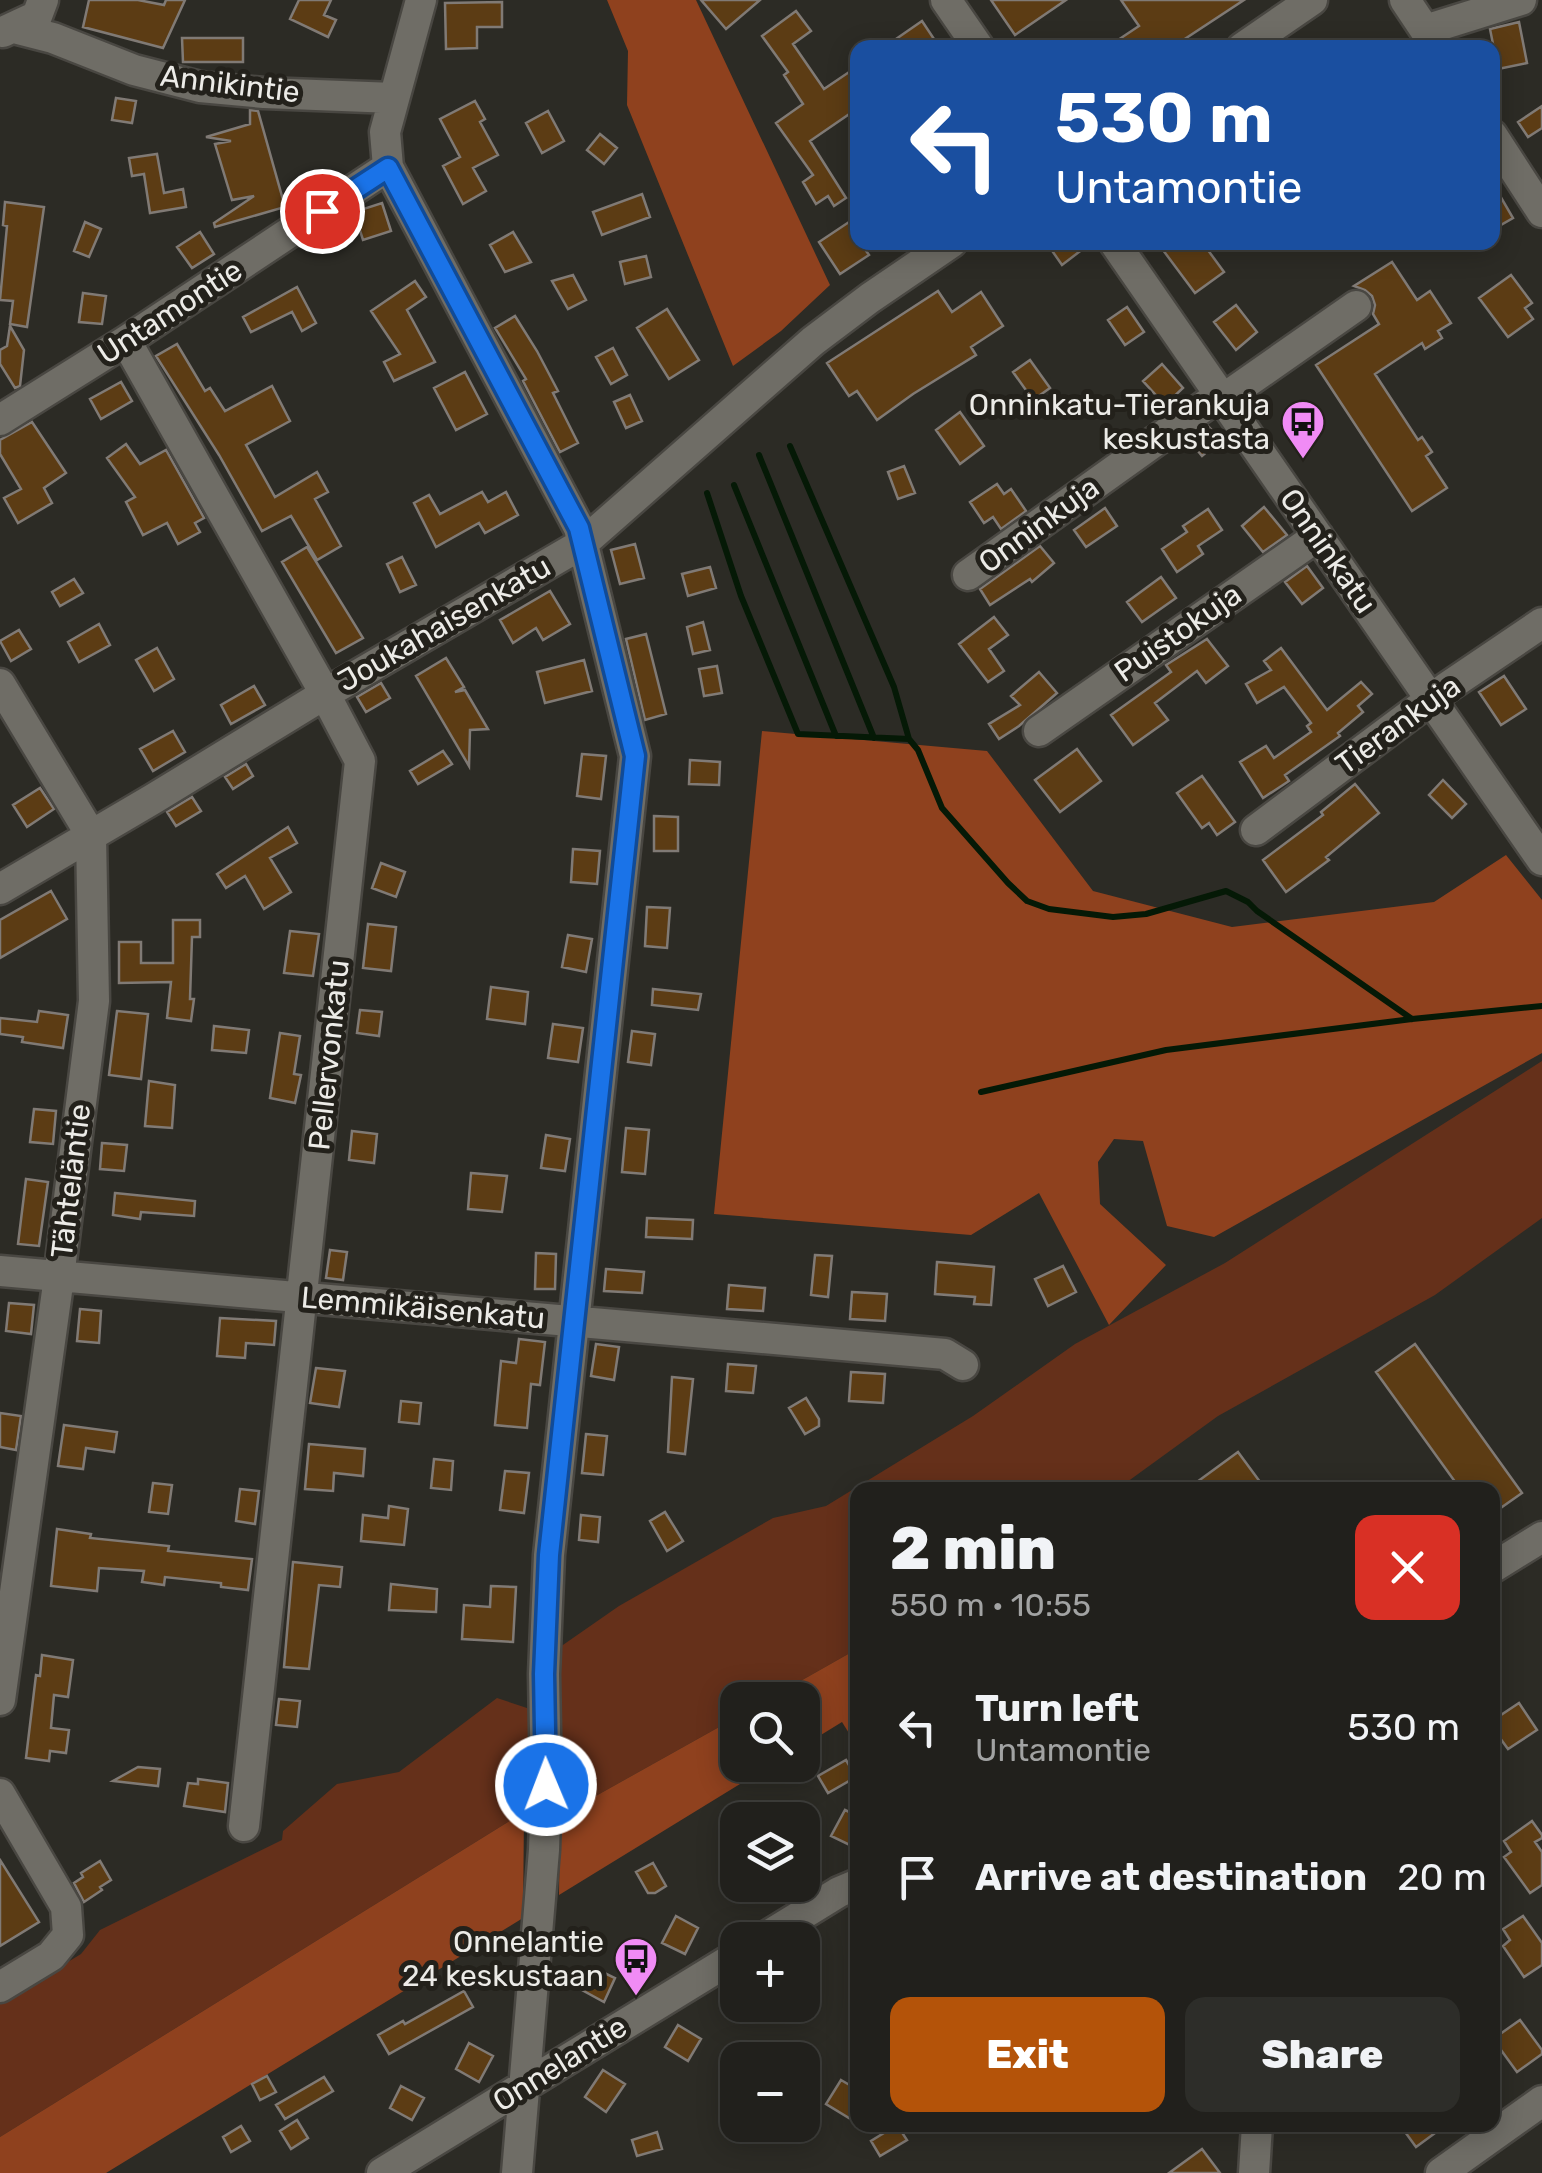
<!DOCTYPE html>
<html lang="en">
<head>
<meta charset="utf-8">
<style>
	body { margin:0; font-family:Rubik,sans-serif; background:#2d2d29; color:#f1f3f6; height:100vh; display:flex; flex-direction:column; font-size:38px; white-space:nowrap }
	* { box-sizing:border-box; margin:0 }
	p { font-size:32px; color:#a2a3a3 }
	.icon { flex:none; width:55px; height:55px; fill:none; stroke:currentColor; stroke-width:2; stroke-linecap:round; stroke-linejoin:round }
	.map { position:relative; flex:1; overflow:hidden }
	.details { position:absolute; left:850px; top:1482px; width:650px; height:650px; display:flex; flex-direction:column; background:#21201c; border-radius:20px; box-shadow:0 5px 25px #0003,0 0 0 2px #3e3e3b }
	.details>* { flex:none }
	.top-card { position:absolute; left:850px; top:40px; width:650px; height:210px; border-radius:20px; box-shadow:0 5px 25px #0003,0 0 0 2px #3e3e3b; background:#1a4fa0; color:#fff; overflow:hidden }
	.buttons { position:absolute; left:720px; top:1682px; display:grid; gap:20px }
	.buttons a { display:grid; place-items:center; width:100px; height:100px; border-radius:20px; background:#21201c; box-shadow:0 5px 25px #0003,0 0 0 2px #3e3e3b; font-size:50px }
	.pin { position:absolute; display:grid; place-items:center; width:85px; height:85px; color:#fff; margin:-42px; border:5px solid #fff; border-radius:50%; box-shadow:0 2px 10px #0007 }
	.me { position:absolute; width:110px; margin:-55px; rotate:359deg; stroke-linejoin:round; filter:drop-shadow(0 0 8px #0008) }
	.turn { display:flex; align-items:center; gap:35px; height:210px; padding:0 40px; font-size:45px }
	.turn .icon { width:130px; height:130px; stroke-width:2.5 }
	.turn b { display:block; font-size:70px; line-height:85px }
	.round { display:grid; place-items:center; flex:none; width:105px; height:105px; border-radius:20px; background:#2d2d29 }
	.summary { display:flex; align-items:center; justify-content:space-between; height:170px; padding:0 40px }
	h1 { font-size:60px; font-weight:800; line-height:75px }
	.primary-button { display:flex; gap:20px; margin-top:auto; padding:20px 40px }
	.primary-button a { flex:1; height:115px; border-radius:20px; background:#b45309; color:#fff; font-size:40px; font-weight:800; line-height:115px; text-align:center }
	.primary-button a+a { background:#2d2d29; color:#f1f3f6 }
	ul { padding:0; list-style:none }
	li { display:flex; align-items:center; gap:30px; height:150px; padding:0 40px }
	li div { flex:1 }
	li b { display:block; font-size:38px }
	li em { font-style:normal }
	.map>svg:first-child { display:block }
</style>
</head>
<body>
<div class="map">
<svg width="1542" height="2173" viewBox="0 0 1542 2173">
	<rect width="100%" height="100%" fill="#2c2b25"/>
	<path fill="#65301a" d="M1542,1061V1218L1435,1295L1218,1416L1116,1490H858L857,1649L767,1700H738L737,1717L560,1816V1647L619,1606L773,1518L826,1506L973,1416L1075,1344L1225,1263Z
		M497,1698L533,1710L524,1812L0,2137V2003L81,1954L100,1930L282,1840L283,1831L337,1784L399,1772Z"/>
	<path fill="#8f411e" d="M607,0H696L830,285L781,331L733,366L627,105L628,51Z
		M762,731L987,751L1093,891L1232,927L1434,902L1506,855L1542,900V1053L1214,1237L1167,1226L1143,1141L1114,1139L1098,1162L1100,1204L1166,1265L1109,1325L1039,1193L971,1235L714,1214Z
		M857,1649V1746L842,1722L803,1746L802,1700H767Z
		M737,1717L738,1765H771L559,1895L560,1816Z
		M524,1812L523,1918L106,2173H0V2137Z"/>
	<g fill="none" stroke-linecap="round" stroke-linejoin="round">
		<path stroke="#051906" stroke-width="6" d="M790,446L894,687L909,739L918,750L942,808L1008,883L1027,901L1049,909L1113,917L1146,914L1226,891L1248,902L1257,911L1412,1019
			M759,455L874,738
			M734,485L836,736
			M707,493L741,596L798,734L909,739
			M981,1092L1166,1050L1412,1019L1542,1006"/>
	</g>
	<path fill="#5c3c14" stroke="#807a75" stroke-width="2.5" d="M89,0H138L164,5L166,0H185L163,48L83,27Z
		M299,0H331L324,15L336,20L328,37L290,19Z
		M701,0H760L726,29Z
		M991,0H1066L1015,35Z
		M1121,0H1244L1171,48H1106L1139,26Z
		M502,2V27H477V48L446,49L445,3Z
		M796,11L811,31L793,44L824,89L858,66V108L810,141L846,198L834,206L828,196L816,204L803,182L813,175L776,123L803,104L784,75L788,72L762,36Z
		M922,21L940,48H883Z
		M1519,22L1527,63L1498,69L1490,29Z
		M182,38H243V62H183Z
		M116,98L136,101L132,123L112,120Z
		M475,101L485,119L480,122L498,155L473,168L486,191L463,204L443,166L460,157L440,119Z
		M1542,106V128L1528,137L1518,122Z
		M250,110L258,111L285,207L215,227L214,223L254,196L232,200L215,144L231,141L206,137L250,124Z
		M548,111L564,141L542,153L526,123Z
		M600,134L617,148L604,164L587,150Z
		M157,154L164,193L183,189L186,207L150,213L144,174L132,176L129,158Z
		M1492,182L1513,218L1492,230Z
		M642,194L650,217L602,235L593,212Z
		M5,202L44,207L27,327L10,324L13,301L0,300L7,226L3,225Z
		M382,203L391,231L363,240L354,212Z
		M858,216V242H860L869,255L840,274L819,242Z
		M85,222L101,229L89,257L74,251Z
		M200,232L214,254L192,268L177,247Z
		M513,232L531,262L505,272L490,245Z
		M1046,242H1092L1062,265Z
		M1157,242H1202L1224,272L1195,293Z
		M646,256L651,277L625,284L620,262Z
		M1392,262L1417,300L1430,291L1451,323L1438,331L1442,338L1425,349L1422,343L1375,374L1418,440L1422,437L1432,452L1426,456L1447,488L1412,511L1316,365L1379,324L1373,314L1375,305L1372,296L1365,290L1354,286Z
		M573,275L586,300L568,309L552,281Z
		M1511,275L1532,303L1525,308L1533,319L1508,337L1479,298Z
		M415,281L426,297L407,310L435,362L394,381L384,362L400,354L371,311Z
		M297,287L316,323L302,331L292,312L251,332L243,317Z
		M938,291L952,312L981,292L1003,326L971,347L976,355L913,394L877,420L857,391L849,396L827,363Z
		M83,293L106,296L102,324L79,322Z
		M1236,305L1257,332L1236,350L1214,322Z
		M1127,307L1144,332L1125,345L1108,320Z
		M667,309L699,360L669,379L637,328Z
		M515,316L537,351L558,391L553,393L578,443L560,452L523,381L526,379L495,328Z
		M10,326L24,350L20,386L15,388L0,364V350L7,346Z
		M177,344L205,391L210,388L225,411L272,386L290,421L246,445L275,497L317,472L328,492L315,499L341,546L317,560L291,516L262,531L219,455L156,356Z
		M613,348L627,375L611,384L596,357Z
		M1030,360L1050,388L1033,400L1013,372Z
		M1162,364L1183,388L1165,405L1143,381Z
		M465,372L487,414L456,430L434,388Z
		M121,382L132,401L101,419L90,399Z
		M630,395L642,421L626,428L614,402Z
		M960,412L984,446L960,464L936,430Z
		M32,422L66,473L44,488L52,503L18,523L4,498L21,489L0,454V440Z
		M1208,426L1221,440L1202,456L1189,440Z
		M126,444L140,464L166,450L204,518L195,523L200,532L178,544L167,523L143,535L126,502L135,497L107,458Z
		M904,466L915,493L898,499L888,472Z
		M997,484L1004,494L1011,489L1026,511L1001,529L993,517L984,523L970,502Z
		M482,492L488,502L506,492L518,515L485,533L479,523L436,547L414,503L429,495L440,514Z
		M1264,507L1287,535L1263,552L1242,526Z
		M1105,508L1117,526L1086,547L1074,530Z
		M1208,509L1222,530L1198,546L1203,554L1177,572L1162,549L1187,532L1183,526Z
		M635,544L644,578L620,584L611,550Z
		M1040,546L1054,563L1032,582L1030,579L990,605L980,589Z
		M307,547L363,638L336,653L282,562Z
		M402,557L416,585L400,592L387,564Z
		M1307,566L1323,588L1302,604L1285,582Z
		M710,567L716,588L688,596L682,574Z
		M1161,577L1176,598L1142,622L1127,602Z
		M74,579L83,593L60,606L52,592Z
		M550,591L570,624L543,640L536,628L513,643L500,620Z
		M994,617L1008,635L989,649L1004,671L988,682L959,644Z
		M703,622L710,650L693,654L687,627Z
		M99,624L110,645L79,662L68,642Z
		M19,630L31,649L11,661L0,641Z
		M646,634L666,714L645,720L626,639Z
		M1207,639L1228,666L1206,683L1197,671L1155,703L1168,720L1133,745L1111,715L1171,672L1166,665Z
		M157,648L174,679L154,691L136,660Z
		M1281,648L1327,710L1361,682L1372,694L1358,706L1363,712L1338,733L1340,736L1285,775L1289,781L1263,798L1240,762L1266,746L1274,758L1311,732L1307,726L1311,723L1284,687L1257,703L1246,684L1271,670L1264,661Z
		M446,658L464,687L455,692L465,690L488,729L470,730L469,766L416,676Z
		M584,660L592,691L545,703L537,672Z
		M717,666L722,693L704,696L699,669Z
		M1039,672L1057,693L1019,726L999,739L989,724L1020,705L1011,696Z
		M1504,676L1526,709L1501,725L1479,692Z
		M381,683L390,698L366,712L357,697Z
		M254,686L265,705L231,724L221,705Z
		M173,731L185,752L153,771L140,749Z
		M1077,749L1101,781L1060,812L1035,780Z
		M443,751L452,764L418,784L410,771Z
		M582,754L606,756L601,799L577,796Z
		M690,760L720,762L719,785L689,784Z
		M246,764L253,776L233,789L225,777Z
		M1202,776L1235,822L1217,835L1209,823L1202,828L1177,793Z
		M1443,780L1466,804L1452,818L1429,795Z
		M1355,784L1379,813L1326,857L1329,860L1286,892L1263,860L1323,815L1321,812Z
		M40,788L54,809L27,827L13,805Z
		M192,797L201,811L176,826L167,812Z
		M654,816L678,817V851H654Z
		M288,827L297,843L270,858L291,892L264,909L245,876L226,888L217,874Z
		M573,849L600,851L597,884L571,882Z
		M381,863L405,872L396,897L372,888Z
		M51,891L67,919L0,958V920Z
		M647,907L670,908L667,948L645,946Z
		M173,920H200V937H192L190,999H194L191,1021L167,1018L171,982L119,983V942H141V963H173Z
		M368,924L396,927L391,971L363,968Z
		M290,931L319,934L313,976L284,973Z
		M568,935L592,939L586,972L562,967Z
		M491,987L528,992L525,1024L487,1019Z
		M653,989L701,994L698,1010L652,1005Z
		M360,1010L382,1012L379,1036L357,1033Z
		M39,1011L68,1015L63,1048L22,1042L23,1037L0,1034V1018L37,1022Z
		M117,1011L148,1014L141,1079L109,1075Z
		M553,1024L583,1028L578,1062L548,1058Z
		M214,1026L249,1030L246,1053L212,1050Z
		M632,1031L655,1034L651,1065L628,1062Z
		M280,1033L300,1036L294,1074L301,1075L295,1103L270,1098Z
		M149,1081L175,1085L172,1128L145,1126Z
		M34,1109L56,1111L53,1144L30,1142Z
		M626,1128L649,1130L645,1174L622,1172Z
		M352,1131L377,1134L374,1163L349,1160Z
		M546,1135L570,1139L565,1171L541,1168Z
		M102,1143L127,1145L124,1171L100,1169Z
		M471,1173L507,1176L502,1212L468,1209Z
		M26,1179L48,1182L39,1246L18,1244Z
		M115,1193L195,1201L194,1216L141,1212L140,1219L113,1215Z
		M647,1218L693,1220L692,1239L646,1237Z
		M330,1250L347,1252L343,1280L326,1278Z
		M536,1253L556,1254L555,1289H535Z
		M815,1255L832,1256L828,1297L811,1295Z
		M937,1262L994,1267L991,1305L974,1304L975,1297L935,1294Z
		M1063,1266L1076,1292L1048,1306L1035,1279Z
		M606,1269L644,1272L642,1293L604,1291Z
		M729,1285L765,1288L763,1311L727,1309Z
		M852,1292L887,1294L885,1321L850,1319Z
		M9,1303L34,1305L31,1334L6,1331Z
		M80,1309L101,1311L99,1343L77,1341Z
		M220,1318L276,1321L274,1345L246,1343L245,1358L217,1356Z
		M519,1339L545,1342L540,1385L531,1384L527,1428L495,1425L501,1361L516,1363Z
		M596,1344L619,1347L614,1380L591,1376Z
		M1415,1344L1522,1493L1492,1514V1490H1461L1376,1372Z
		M728,1364L756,1366L753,1393L726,1391Z
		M316,1368L345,1371L339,1407L310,1403Z
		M851,1372L885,1374L883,1403L849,1401Z
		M672,1377L693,1379L685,1454L668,1452Z
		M806,1398L819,1419V1426L805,1434L789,1408Z
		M401,1401L421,1403L419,1424L399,1422Z
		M0,1413L21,1416L16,1450L0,1447Z
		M64,1425L117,1432L114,1452L86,1448L83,1469L58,1466Z
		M586,1434L607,1436L603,1475L582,1473Z
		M309,1444L365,1449L363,1476L334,1473L333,1491L305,1489Z
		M1238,1452L1266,1490H1186Z
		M434,1459L453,1461L451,1490L431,1488Z
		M505,1471L529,1473L524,1513L500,1510Z
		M153,1483L172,1485L168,1514L149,1512Z
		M240,1489L259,1491L255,1524L236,1521Z
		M389,1506L408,1509L404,1545L361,1541L363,1515L388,1518Z
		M665,1512L683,1541L667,1551L650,1521Z
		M581,1515L600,1517L598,1542L579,1540Z
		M57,1529L91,1534L90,1538L169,1546L168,1551L252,1559L248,1590L221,1587V1583L165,1577L164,1585L142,1582L144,1571L99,1568L97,1591L51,1586Z
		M293,1562L342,1567L340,1587L319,1585L309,1669L284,1667Z
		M391,1584L437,1589L436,1612L389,1610Z
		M491,1586L516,1587L513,1642L462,1639L464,1605L490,1607Z
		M42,1655L73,1660L68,1697L54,1695L51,1728L69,1730L66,1753L50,1751L49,1761L26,1758L36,1675L40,1676Z
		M279,1699L300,1701L297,1727L276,1725Z
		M1519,1703L1537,1730L1508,1749L1492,1727V1721Z
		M846,1760L856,1777L828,1793L818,1776Z
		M138,1767L160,1769L158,1786L113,1781Z
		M198,1779L228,1783L225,1812L184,1806L188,1783L198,1784Z
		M845,1810L858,1816V1849L831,1836Z
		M1532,1821L1542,1835V1838L1535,1842L1542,1852V1885L1530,1893L1504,1857L1511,1852L1504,1841Z
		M0,1860L39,1922L0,1946Z
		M100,1861L111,1880L100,1887L102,1890L84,1902L74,1883L83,1877L81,1873Z
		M653,1863L666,1886L655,1893H648L636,1872Z
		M676,1916L698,1928L685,1954L662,1943Z
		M1523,1916L1542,1943V1965L1524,1977L1503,1946L1510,1940L1503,1929Z
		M594,1968L615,1978L604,2002L582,1990Z
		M464,1991L473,2007L389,2054L378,2035L403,2021L405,2024Z
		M1520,2020L1542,2050V2054L1517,2072L1493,2039Z
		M678,2025L701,2039L688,2061L665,2047Z
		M469,2043L493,2056L479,2082L456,2069Z
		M603,2070L625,2084L606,2112L585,2097Z
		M267,2076L276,2092L260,2100L252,2084Z
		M324,2077L333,2091L285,2119L276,2105Z
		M841,2080L858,2090V2104L849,2118L826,2104Z
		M401,2086L424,2098L412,2120L390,2108Z
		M297,2120L308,2138L291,2149L280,2131Z
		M897,2125L907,2140L880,2156L871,2141Z
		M1400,2125H1446L1416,2147Z
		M241,2126L250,2141L231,2152L223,2137Z
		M657,2132L662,2149L637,2156L632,2140Z
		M1202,2149L1220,2173H1169Z"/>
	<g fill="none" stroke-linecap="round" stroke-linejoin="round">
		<defs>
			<path id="minor" d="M421,0L385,132L388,167L579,528L635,756L549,1555L544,1674L546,1785L544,1850L517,2173
				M946,0L979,48
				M1405,0L1435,45
				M14,28L53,38L134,70L200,87L264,93L394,98
				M1425,30L1521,0
				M3,32L37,16L43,0
				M1242,48L1312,0
				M1492,135L1542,212
				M1114,242L1542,860
				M126,341L318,681L360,761L244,1826
				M0,420L126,341L388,167
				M968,575L1210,402L1223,399L1356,306
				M0,684L91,835L94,1001L59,1277L0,1700
				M1039,731L1318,536
				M1256,830L1446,688L1542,623
				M0,889L153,799L325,694L582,544L813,341L870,298L952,242
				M0,1271L945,1354L963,1365
				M1492,1568L1542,1537
				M0,1794L66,1907L68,1935L51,1956L0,1987
				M761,1940L839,1892L858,1884
				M382,2173L738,1955
				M1254,2173L1257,2125
				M1441,2173L1542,2101"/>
		</defs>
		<use href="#minor" stroke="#494742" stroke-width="35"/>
		<use href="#minor" stroke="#6f6d66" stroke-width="30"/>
	</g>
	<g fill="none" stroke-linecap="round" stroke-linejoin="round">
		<defs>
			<path id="route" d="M322,211L388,168L579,528L635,756L549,1555L544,1674L546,1785"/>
		</defs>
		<use href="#route" stroke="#114b97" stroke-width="25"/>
		<use href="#route" stroke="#1a73e8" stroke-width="18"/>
	</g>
	<defs>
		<symbol id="bus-pin" viewBox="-11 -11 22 30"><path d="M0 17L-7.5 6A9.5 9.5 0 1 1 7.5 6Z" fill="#f08bf5" stroke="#23211b"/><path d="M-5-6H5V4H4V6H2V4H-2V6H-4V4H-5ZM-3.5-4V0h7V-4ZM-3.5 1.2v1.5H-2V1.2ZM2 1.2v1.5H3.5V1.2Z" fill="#111"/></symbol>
	</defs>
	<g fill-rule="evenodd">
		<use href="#bus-pin" x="1278" y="397" width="50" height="68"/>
		<use href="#bus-pin" x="611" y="1934" width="50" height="68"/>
	</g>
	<g text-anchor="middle" stroke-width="10" stroke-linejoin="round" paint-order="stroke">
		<g font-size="30" fill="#ecebe7" stroke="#23211b">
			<text transform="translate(230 84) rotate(7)" y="10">Annikintie</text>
			<text transform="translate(170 312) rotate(-33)" y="10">Untamontie</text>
			<text transform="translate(1039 525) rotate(-36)" y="10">Onninkuja</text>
			<text transform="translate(1328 551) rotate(55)" y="10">Onninkatu</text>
			<text transform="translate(444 624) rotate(-30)" y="10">Joukahaisenkatu</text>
			<text transform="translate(1178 633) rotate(-35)" y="10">Puistokuja</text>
			<text transform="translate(1398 725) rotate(-36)" y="10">Tierankuja</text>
			<text transform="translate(329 1055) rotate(-84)" y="10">Pellervonkatu</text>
			<text transform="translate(71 1181) rotate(-83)" y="10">Tähteläntie</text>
			<text transform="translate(423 1308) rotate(5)" y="10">Lemmikäisenkatu</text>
			<text transform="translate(560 2064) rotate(-32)" y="10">Onnelantie</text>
		</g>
		<g font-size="30" fill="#ecebe7" stroke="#23211b" text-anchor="end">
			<text x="1270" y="415">Onninkatu-Tierankuja<tspan x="1270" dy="34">keskustasta</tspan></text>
			<text x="604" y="1952">Onnelantie<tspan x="604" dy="34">24 keskustaan</tspan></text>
		</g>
	</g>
</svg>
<div class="buttons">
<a><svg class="icon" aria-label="search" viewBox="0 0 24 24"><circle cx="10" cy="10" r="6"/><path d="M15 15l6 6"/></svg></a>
<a><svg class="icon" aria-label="layers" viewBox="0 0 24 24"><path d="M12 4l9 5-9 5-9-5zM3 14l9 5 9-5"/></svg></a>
<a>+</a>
<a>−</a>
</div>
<div class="pin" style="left:322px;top:211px;background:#d93025"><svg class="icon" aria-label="arrive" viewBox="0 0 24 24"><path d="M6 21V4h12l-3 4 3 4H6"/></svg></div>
<svg class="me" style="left:546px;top:1785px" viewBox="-20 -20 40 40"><circle r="17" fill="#1a73e8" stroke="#fff" stroke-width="3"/><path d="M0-11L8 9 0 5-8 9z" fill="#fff"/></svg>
<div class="top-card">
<div class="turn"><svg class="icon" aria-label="left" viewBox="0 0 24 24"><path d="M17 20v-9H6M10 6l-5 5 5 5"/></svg><div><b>530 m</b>Untamontie</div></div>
</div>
<section class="details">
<div class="summary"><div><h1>2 min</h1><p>550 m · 10:55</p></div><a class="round" style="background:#d93025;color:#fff"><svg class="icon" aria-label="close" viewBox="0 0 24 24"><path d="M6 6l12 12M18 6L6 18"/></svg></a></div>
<ul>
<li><svg class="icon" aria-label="left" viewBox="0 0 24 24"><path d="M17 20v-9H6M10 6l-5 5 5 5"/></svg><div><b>Turn left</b><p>Untamontie</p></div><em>530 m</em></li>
<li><svg class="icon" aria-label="arrive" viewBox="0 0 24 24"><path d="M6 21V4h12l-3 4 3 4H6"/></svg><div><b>Arrive at destination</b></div><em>20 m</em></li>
</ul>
<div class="primary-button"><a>Exit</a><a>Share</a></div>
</section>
</div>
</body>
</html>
